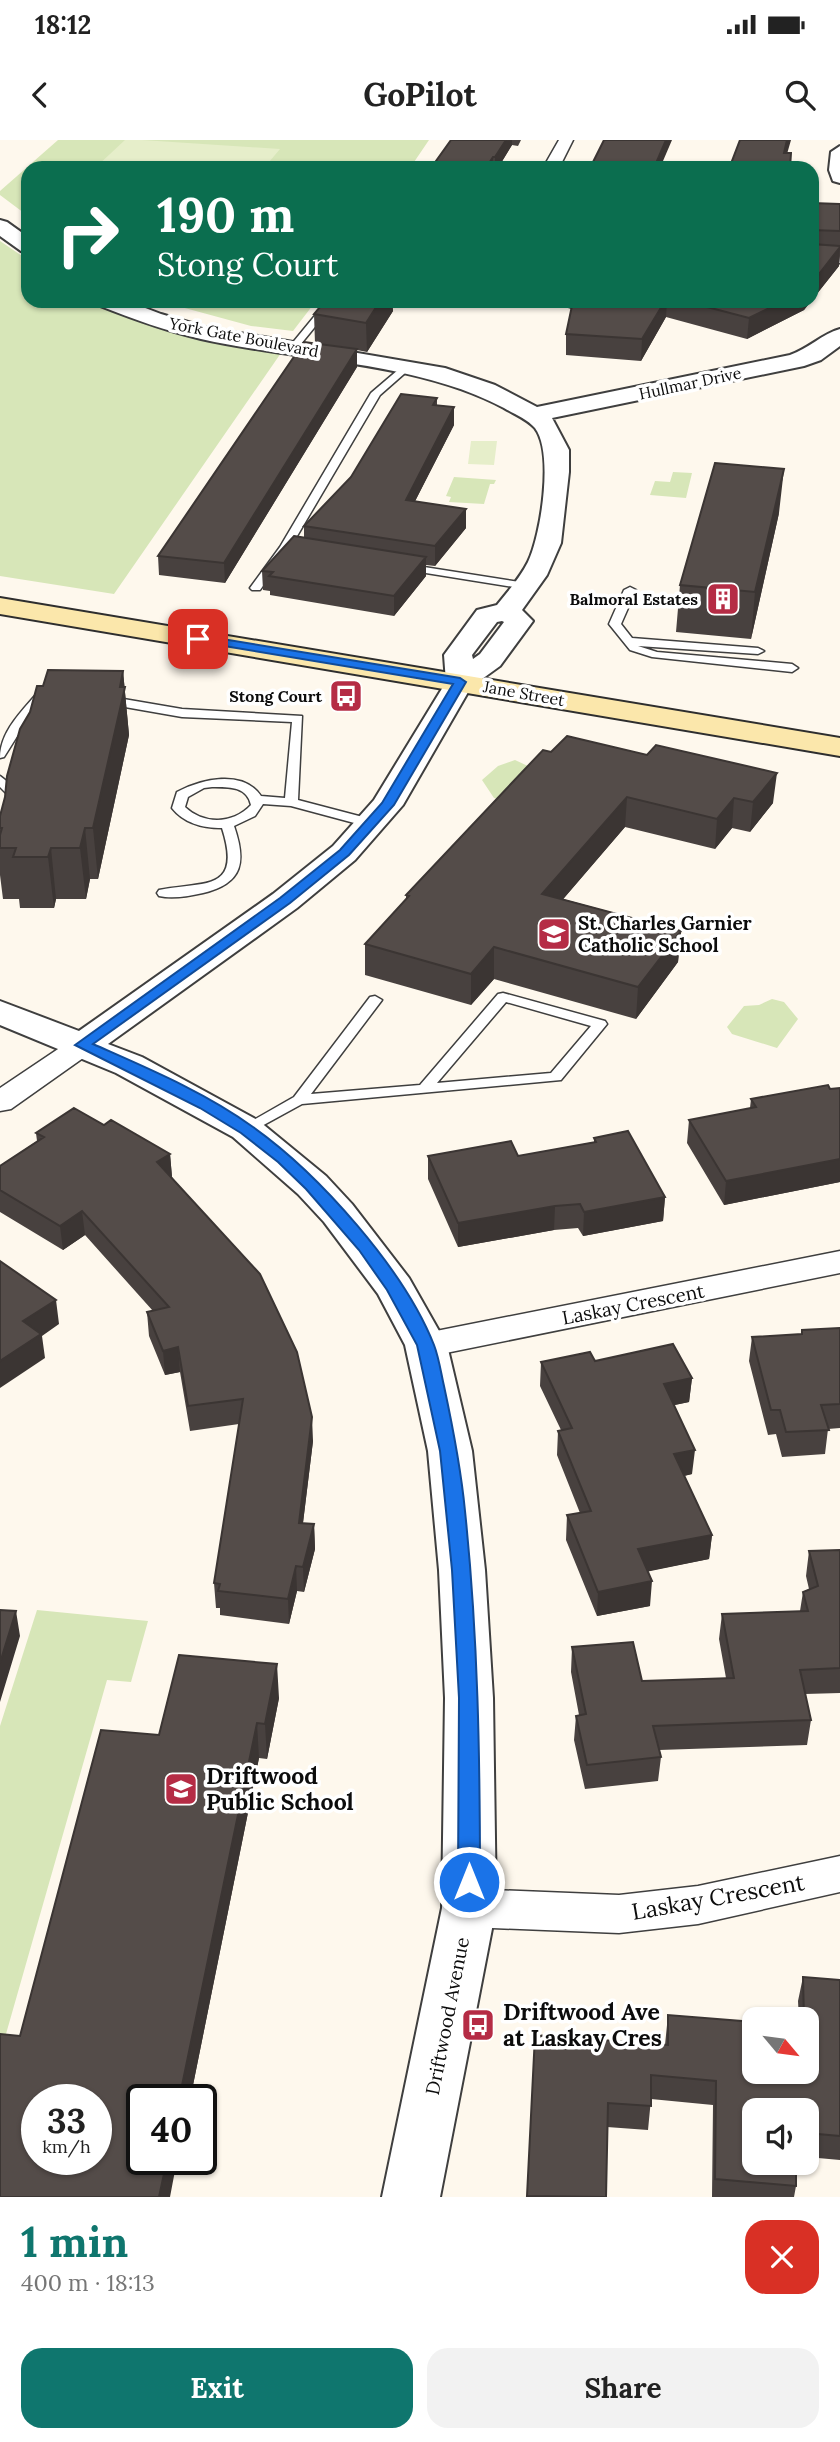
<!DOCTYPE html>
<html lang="en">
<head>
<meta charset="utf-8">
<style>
	body { margin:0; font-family:Lora,serif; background:#f2f2f2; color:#222; height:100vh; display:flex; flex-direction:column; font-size:26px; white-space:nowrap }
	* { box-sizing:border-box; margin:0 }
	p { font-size:23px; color:#767676 }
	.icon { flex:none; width:38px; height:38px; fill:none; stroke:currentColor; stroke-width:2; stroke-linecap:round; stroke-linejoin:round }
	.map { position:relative; height:2057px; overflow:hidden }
	.side { display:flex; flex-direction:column; background:#fff; flex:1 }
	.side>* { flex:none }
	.hud { position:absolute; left:21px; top:21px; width:798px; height:147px; border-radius:21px; box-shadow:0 2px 5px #0004; background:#0b6e4f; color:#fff; overflow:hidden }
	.needle { width:46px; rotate:119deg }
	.controls { position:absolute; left:742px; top:1867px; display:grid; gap:14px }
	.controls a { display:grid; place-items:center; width:77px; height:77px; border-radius:14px; background:#fff; box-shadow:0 2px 5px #0004; font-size:35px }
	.speed { position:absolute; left:21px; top:1944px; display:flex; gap:14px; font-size:35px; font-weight:700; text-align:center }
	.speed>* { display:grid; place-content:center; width:91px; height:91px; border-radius:50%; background:#fff; box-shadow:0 2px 5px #0004; line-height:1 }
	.speed small { font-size:18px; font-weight:400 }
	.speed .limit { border:4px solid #111; border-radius:10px; background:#fff; color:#111 }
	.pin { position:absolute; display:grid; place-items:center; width:60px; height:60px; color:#fff; margin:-30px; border-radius:14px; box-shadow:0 4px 10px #0006 }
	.me { position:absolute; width:77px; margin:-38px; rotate:0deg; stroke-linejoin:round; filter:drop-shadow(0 0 5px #0008) }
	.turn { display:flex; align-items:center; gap:24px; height:147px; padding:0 21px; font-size:32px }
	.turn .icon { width:91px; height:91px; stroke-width:2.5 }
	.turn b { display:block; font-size:49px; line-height:60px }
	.round { display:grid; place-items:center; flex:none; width:74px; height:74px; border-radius:21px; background:#f2f2f2 }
	.headline { display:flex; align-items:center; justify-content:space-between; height:119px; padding:0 21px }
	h1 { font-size:42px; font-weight:800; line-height:52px; color:#0f766e }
	.action { display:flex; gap:14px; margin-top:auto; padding:14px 21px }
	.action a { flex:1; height:80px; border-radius:21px; background:#0f766e; color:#fff; font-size:28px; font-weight:800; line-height:80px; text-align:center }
	.action a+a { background:#f2f2f2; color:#222 }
	.status { display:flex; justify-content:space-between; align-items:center; height:49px; padding:0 35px; background:#fff; direction:ltr }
	.status svg { height:19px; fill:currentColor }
	header { display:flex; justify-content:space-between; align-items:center; height:91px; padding:0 21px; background:#fff; font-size:32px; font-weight:800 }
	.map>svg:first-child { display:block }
</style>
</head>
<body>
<div class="status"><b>18:12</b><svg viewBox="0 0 49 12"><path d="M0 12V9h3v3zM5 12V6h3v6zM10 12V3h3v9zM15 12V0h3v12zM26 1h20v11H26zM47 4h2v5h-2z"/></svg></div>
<header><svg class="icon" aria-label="back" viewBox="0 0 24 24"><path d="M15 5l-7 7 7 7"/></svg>GoPilot<svg class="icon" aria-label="search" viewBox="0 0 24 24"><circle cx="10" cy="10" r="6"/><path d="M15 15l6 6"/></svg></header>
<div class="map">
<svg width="840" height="2057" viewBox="0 0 840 2057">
	<rect width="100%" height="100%" fill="#fef8ed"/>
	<path fill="#d7e6b8" d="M58,0H429L410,28H28V76L0,55V51Z
		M0,101L28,120V161H91L112,172L162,189L224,203L281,213L114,454L0,436Z
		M159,161H316L293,191L251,186Z
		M673,332L692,333L686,358L650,355L655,341L670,342Z
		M454,337L496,340L494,344H490L484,364L449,362L451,357L446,356Z
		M515,620L530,627L519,664L494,658L482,640L498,626Z
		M772,859L784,862L798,879L777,908L732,894L727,887L744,866L759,865Z
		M37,1470L148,1481L131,1542L107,1540L0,1915V1586Z"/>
	<path fill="#e6eeca" d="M125,0H142L280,9L264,28H95Z
		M471,301H497L494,325L468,324Z"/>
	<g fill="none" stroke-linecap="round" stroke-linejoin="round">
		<defs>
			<path id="service" d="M327,161H336L296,210H290V206Z
				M405,224L413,226L380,255L290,408L260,450H252L250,448L280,407L371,253Z
				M405,424L526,443L532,446L526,449L401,429V425Z
				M630,447L636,450L621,484L632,498L758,508L764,511L758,514L638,506L657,512L792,524L798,528L792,532L652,517L630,510L609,484L624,450Z
				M44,549L50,553L26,582L4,617L0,618C0,591 23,570 40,550Z
				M106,556L182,569L302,576L298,660L378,681L379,684L373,688L291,666L263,664L255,676L234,686C246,721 244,743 203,753C190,756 173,759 159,756L157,753L159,750C203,741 243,753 222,688C202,688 184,683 172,668L177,652C201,639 243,629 261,656L285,658L292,582L182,577L102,563L100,560ZM212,647C228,647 247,646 251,665C233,684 204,685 185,667L188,657L204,648Z
				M0,636L14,647V653H6L0,647Z
				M503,853L605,881L607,884L561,940L302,964L251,992L246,994L238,989L294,957L370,857L375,856L382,860L311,954L420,945L498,854ZM506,862L591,886L551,933L437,943Z"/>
			<path id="minor" d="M559,0H573L559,28H543Z
				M812,112L840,113V123L812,122Z
				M83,896L93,899L98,905L93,911L11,969L0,971V948L73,899Z
				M840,1111V1133L426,1217L414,1213L409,1205L414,1197L426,1193Z
				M840,1716V1752L698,1784L619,1793L469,1787L454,1781L447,1768L454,1755L469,1749L619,1755L698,1746Z"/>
			<path id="tertiary" d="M840,6V43L833,41L829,30L831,12Z
				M0,80L7,82L28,97V113L21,111L0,96Z
				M97,161H127L161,174L205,187L445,228L495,245L537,267L790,215C808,209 822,194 840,189V206L821,220L804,226L552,278L569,310V332L561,403L547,435L522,470L533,481L500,526L471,547L403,665L355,720L297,768L108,904L142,917L259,981L326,1036L352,1064L409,1138L447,1205L472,1311L485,1430L493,1558L496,1768L440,2057H382L442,1768L445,1558L439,1430L428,1311L405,1205L378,1154L324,1082L298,1054L233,997L116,933L0,885V861L79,891L273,754L333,706L374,660L446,542L444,515L477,470L497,465C508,451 520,438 528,422C541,395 554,313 535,288C527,279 514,274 504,268C416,221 298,221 201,199C166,191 133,179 100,166ZM502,481L504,482L480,514L473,519L472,515L497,482Z"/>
			<path id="secondary" d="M0,458L840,598V616L0,474Z"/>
		</defs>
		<use href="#service" stroke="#3f3f3f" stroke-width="3"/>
		<use href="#minor" stroke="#3f3f3f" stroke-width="3"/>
		<use href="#tertiary" stroke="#3f3f3f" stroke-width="4"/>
		<use href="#secondary" stroke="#2e2e2e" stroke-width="4"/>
		<use href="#service" fill="#fff" fill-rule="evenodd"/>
		<use href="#minor" fill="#fff" fill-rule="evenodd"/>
		<use href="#tertiary" fill="#fff" fill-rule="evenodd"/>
		<use href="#secondary" fill="#fbe7ab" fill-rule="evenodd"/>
	</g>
	<path fill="#48413f" d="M451,0H521L518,6L512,5L498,28H431Z
		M812,63L840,64V116L839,126L812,160Z
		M325,161H392L393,171L367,212L357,210V227L225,443L159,435L158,416L315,203L314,174Z
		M546,161H811L804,170L747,199L666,177L641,221L566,215V194L571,169Z
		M437,258V265L454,267V285L415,361L466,388L435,426L426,425V436L394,476L270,455V451L263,450L262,431L304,398V386L351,337Z
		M779,373L751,499L676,492L680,445Z
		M123,531L129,595L98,739H90L86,759H56L54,768H20L19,759H3L0,735V676L43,546Z
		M543,610L773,663L750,692L732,688L715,709L625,687L563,759L681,791L678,822L636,879L494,839L471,865L365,835V804L406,760V755Z
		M840,948V1042L724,1065L687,1003L689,980L750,968L751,959Z
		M104,985L170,1014L172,1037L313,1301L303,1383L314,1384L315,1409L304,1452L297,1451L289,1484L220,1475V1468H216L214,1443L239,1284L190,1291L180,1232L165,1235L149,1196L147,1172L153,1171L85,1095L63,1110L0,1072V1026L37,1001L36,993Z
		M594,998L665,1057L663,1081L583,1096L578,1088L554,1090L458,1107L428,1039V1016H518L594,1002Z
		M840,1188V1288L828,1289L825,1314L782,1317L776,1294L768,1295L749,1221L752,1197L801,1194L802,1190Z
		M595,1221L692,1238L689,1262L674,1265L692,1334L684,1336L712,1395L709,1419L648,1431L650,1466L597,1476L566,1400L567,1375L580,1373L557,1315L558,1291L561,1290L540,1246L541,1222Z
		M840,1410V1553L805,1554L811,1580L807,1605L659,1610L661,1617L658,1641L585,1649L574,1600L576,1576L579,1575L571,1532L572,1507L642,1541L726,1538L719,1499L722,1474L800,1471L803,1452L809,1449L806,1436L809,1411Z
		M279,1558L267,1619L259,1618L190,1960H142L20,1896L159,1595Z
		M803,1837L840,1840V2020L807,2017V1970H754L796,2046L794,2057H712L713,1965L651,1959L648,1990L607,1987L606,2057H527L535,1895L665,1905L668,1875L807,1932V1880H799L798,1861Z"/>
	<path fill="#3b3533" d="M506,0H512V5L498,28H495V17Z
		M666,0H672L660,28H654Z
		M787,0H791L783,28L784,13Z
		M493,17L492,28H486Z
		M840,107L839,126L812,160V143Z
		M380,161H392L393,171L367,212L366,183Z
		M665,161H667L666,177L641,221L642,199Z
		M784,161H811L804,170L747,199L749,178Z
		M357,209V227L225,443L224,423Z
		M454,267V285L406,379V360Z
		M784,329L779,373L751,499L755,452Z
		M466,369V388L435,426V406Z
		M426,417V436L394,476V456Z
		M123,531L129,595L98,739L93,688Z
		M777,633L773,663L750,692L753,662Z
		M627,657L625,687L541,785L542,754Z
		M734,658L732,688L715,709L717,679Z
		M85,688L90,739L86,759L80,708Z
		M51,708L56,759L54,768L48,717Z
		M681,791L678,822L636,879L638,847Z
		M494,807V839L471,865V834Z
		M170,1014L172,1037L157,1022Z
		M840,1019V1042L724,1065L726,1041Z
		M665,1057L663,1081L583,1096L584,1072Z
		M555,1066L554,1090L458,1107V1083Z
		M82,1071L85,1095L63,1110L60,1086Z
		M56,1160L59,1184L42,1196L45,1218L0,1248V1221L23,1181Z
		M178,1207L180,1232L165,1235L163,1211Z
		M692,1238L689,1262L661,1268L664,1244Z
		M312,1277L313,1301L300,1407L299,1383Z
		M695,1310L692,1334L671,1339L674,1314Z
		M314,1384L315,1409L304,1452L303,1427Z
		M712,1395L709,1419L636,1434L638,1409Z
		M296,1426L297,1451L289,1484L288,1459Z
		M652,1441L650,1466L597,1476L598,1452Z
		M16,1471L20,1496L0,1562V1523Z
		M277,1524L279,1558L267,1619L265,1584Z
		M257,1583L259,1618L190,1960H179Z
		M167,2020H177L170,2057H159Z"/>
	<path fill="#544c49" stroke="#3b3533" stroke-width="2" fill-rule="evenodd" d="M451,0H506L495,17H493L486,28H431Z
		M604,0H666L654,28H590Z
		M740,0H787L784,13H791L790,28H732V21Z
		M812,63L840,64V91L812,90V104L840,106V107L812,143Z
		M325,161H380L366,183L314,174Z
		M573,161H665L642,199L566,194Z
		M684,161H784L749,178Z
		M304,202L357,209L224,423L158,416Z
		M401,254L437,258L433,265L454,267L406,360L466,369L435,406L304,386L351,337Z
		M715,323L784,329L755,452L680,445Z
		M294,396L426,417L394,456L269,436L273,432L262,431Z
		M48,530L123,531L120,547H125L93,688H85L80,708H51L48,717H13L16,708H0V695L2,688H0V676L5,657L7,636L20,589L30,572L37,546H43Z
		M567,596L647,615L656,605L777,633L753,662L734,658L717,679L627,657L542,754L681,791L638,847L494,807L471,834L365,804L409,756L406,755L543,610L551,612Z
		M828,945L830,949L840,948V1019L726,1041L689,980L756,967L751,959Z
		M74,968L104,985L111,980L170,1014L157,1022L260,1134L297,1212L312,1277L299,1383L314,1384L303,1427L296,1426L288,1459L218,1451L220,1444L214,1443L243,1259L188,1266L178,1207L163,1211L147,1172L169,1167L82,1071L60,1086L0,1050V1026L44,997L36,993Z
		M628,991L665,1057L584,1072L580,1064L555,1066L458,1083L428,1016L511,1001L518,1016L596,1002L594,998Z
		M0,1121L56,1160L23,1181L41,1194L0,1221Z
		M840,1188V1264L821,1265L829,1290L786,1292L780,1270H771L752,1197L802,1194V1190Z
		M673,1204L692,1238L664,1244L695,1310L674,1314L712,1395L638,1409L652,1441L598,1452L567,1375L591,1371L558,1291L572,1288L541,1222L590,1212L595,1221Z
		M840,1410V1528L800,1530L811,1580L653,1586L661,1617L587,1625L576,1576L586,1574L572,1507L633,1502L642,1541L734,1538L722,1474L808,1471L803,1452L818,1446L809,1411Z
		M0,1470L16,1471L0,1523Z
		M179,1515L277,1524L265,1584L257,1583L179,1960H142V2020H167L159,2057H0V1894L20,1896L101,1590L159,1595ZM37,1960H96V2020H37Z
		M803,1837L840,1840V1996L807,1993V1970H754V2023H796V2046L715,2039L716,1941L651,1935V1966L608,1963L606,2057L527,2056L535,1895L668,1905V1875L754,1882V1932H807V1880H804Z"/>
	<path fill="#1a73e8" stroke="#114b97" stroke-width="2" d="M198,495L460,538L466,542L394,665L349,715L290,763L93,904C147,928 205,952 253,987C319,1034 404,1129 434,1205C439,1218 441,1233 444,1246C453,1288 461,1329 465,1371C478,1495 480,1618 480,1742L477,1748L469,1751L461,1748L458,1742L459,1558L452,1430L440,1311L417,1205L387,1150L359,1110L306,1049L278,1022L241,993L200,968L75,905L280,758L340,710L382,663L453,544L194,501L192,499Z"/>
	<defs>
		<symbol id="building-square" viewBox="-11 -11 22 22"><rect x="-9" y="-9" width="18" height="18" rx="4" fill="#b52c45" stroke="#fff"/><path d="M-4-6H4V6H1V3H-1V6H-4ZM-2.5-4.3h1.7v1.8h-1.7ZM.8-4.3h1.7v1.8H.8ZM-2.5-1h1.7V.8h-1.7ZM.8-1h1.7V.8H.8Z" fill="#fff"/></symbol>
		<symbol id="bus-square" viewBox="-11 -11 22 22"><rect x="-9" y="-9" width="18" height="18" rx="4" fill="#b52c45" stroke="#fff"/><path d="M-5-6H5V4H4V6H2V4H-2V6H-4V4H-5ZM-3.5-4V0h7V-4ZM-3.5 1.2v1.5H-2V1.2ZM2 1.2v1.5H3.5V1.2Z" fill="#fff"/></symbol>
		<symbol id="school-square" viewBox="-11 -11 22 22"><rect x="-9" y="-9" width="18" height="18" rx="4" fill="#b52c45" stroke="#fff"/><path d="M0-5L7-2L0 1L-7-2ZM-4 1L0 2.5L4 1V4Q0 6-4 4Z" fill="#fff"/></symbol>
	</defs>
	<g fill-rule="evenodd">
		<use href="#building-square" x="704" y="440" width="38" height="38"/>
		<use href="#bus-square" x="327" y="537" width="38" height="38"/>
		<use href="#school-square" x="535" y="775" width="38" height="38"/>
		<use href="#school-square" x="162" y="1630" width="38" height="38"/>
		<use href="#bus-square" x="459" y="1866" width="38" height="38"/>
	</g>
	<g text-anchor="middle" stroke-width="7" stroke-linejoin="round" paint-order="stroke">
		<g font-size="16" fill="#0c0c0c" stroke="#fff">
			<text transform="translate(244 197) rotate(11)" y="6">York Gate Boulevard</text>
			<text transform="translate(690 243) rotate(-12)" y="6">Hullmar Drive</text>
			<text transform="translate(524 553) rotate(10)" y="6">Jane Street</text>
		</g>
		<g font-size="16" font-weight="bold" fill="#0c0c0c" stroke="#fff" text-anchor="end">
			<text x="698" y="465">Balmoral Estates</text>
			<text x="322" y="562">Stong Court</text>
		</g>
		<g font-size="19" font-weight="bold" fill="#0c0c0c" stroke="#fff" text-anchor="start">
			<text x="578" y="790">St. Charles Garnier<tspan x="578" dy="22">Catholic School</tspan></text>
		</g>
		<g font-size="19" fill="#0c0c0c" stroke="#fff">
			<text transform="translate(633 1164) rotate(-11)" y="7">Laskay Crescent</text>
			<text transform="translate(447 1876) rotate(-79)" y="7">Driftwood Avenue</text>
		</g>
		<g font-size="23" font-weight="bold" fill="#0c0c0c" stroke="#fff" text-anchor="start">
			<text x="206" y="1644">Driftwood<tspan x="206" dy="26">Public School</tspan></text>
			<text x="503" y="1880">Driftwood Ave<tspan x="503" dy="26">at Laskay Cres</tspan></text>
		</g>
		<g font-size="23" fill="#0c0c0c" stroke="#fff">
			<text transform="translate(718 1757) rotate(-10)" y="8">Laskay Crescent</text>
		</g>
	</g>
</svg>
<div class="controls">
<a><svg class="needle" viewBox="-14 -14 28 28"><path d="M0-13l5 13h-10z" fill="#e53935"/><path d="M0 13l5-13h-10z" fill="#767676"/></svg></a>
<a><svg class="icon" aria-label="sound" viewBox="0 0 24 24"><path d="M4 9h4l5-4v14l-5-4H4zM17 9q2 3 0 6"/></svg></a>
</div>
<div class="speed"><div>33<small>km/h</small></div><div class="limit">40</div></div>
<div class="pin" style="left:198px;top:499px;background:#d93025"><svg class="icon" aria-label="arrive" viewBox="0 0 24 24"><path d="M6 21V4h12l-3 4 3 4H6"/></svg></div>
<svg class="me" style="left:469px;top:1742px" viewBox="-20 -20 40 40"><circle r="17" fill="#1a73e8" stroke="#fff" stroke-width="3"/><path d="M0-11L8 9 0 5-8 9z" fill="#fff"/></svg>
<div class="hud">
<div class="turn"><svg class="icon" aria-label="right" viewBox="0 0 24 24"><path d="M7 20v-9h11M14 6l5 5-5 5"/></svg><div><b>190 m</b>Stong Court</div></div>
</div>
</div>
<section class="side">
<div class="headline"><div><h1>1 min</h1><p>400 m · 18:13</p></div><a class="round" style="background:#d93025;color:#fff"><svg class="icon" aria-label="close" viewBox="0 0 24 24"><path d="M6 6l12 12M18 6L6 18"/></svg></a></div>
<div class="action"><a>Exit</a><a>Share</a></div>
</section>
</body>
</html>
